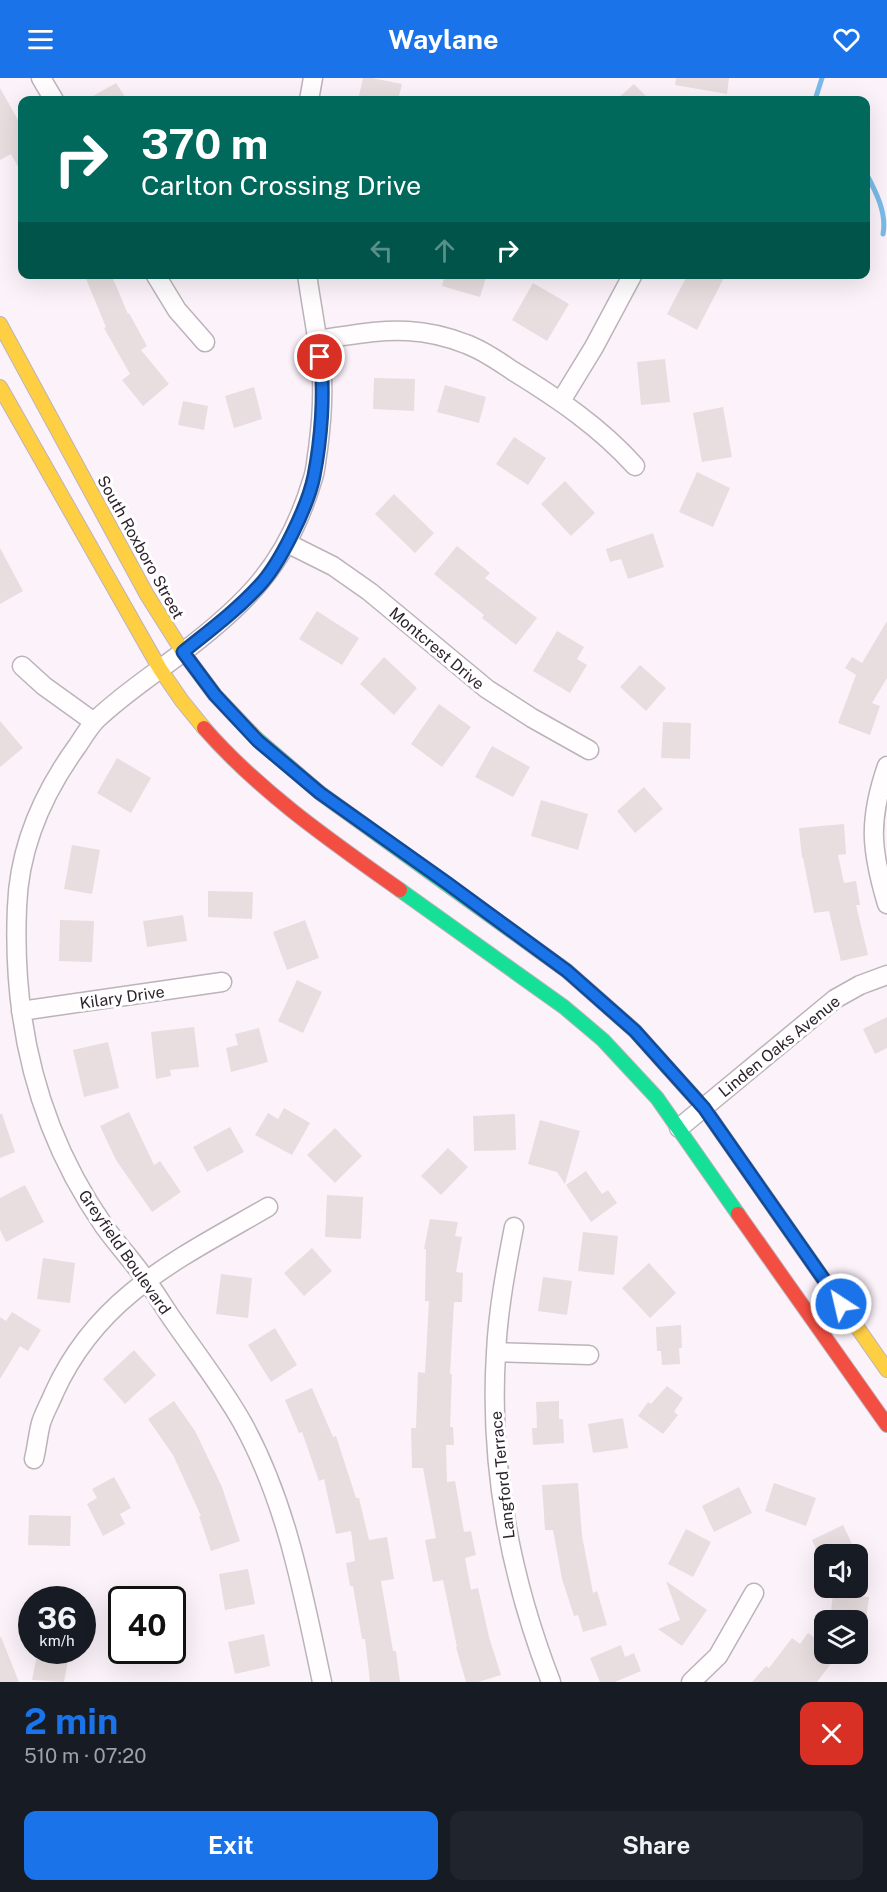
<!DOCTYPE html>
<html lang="en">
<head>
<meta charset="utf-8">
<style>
	body { margin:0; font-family:"Public Sans",sans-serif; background:#20242c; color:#f1f3f6; height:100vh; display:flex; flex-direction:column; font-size:22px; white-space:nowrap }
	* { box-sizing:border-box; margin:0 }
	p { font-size:20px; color:#9ea1a6 }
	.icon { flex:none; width:33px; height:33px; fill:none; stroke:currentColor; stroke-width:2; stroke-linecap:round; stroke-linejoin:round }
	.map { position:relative; height:1604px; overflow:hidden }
	.side { display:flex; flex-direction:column; background:#171b24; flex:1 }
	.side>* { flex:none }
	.banner { position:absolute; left:18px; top:18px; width:852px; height:183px; border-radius:12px; box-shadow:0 6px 24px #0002; background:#00695c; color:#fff; overflow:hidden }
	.buttons { position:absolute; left:814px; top:1466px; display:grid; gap:12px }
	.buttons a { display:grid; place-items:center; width:54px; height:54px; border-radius:12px; background:#171b24; box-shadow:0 6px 24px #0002; font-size:30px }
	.speed { position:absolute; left:18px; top:1508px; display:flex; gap:12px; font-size:30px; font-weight:700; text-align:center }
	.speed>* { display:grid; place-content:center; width:78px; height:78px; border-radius:50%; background:#171b24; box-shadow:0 6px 24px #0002; line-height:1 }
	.speed small { font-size:15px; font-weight:400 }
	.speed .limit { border:3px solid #111; border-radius:9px; background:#fff; color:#111 }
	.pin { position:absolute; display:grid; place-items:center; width:51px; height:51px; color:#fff; margin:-26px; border:3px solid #fff; border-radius:50%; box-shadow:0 2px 6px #0007 }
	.me { position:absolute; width:66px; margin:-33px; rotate:325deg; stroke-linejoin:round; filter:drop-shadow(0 0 4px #0008) }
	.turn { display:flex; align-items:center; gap:21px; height:126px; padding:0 24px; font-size:27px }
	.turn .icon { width:78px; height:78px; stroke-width:2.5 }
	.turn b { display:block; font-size:42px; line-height:51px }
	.lanes { display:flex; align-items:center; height:57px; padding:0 24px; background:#0003; justify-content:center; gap:30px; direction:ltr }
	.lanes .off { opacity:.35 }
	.round { display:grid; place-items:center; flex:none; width:63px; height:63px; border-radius:12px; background:#20242c }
	.summary { display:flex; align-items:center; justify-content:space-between; height:102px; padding:0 24px }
	h1 { font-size:36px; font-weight:700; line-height:45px; color:#1a73e8 }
	.button { display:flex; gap:12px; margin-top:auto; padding:12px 24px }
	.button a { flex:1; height:69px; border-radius:12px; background:#1a73e8; color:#fff; font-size:24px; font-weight:700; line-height:69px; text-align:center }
	.button a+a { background:#20242c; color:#f1f3f6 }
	header { display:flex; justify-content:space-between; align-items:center; height:78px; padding:0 24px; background:#1a73e8; color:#fff; font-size:27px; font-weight:700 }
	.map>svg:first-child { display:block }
</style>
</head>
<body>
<header><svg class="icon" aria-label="menu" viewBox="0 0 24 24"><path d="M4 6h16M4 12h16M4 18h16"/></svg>Waylane<svg class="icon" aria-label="heart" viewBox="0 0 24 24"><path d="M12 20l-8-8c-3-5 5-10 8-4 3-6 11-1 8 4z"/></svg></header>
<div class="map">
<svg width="887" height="1604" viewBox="0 0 887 1604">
	<rect width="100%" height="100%" fill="#fcf2fa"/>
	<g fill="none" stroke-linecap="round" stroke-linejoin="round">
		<path stroke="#79bbe8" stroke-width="5" d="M815,22L822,0
			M866,95C876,114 887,135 883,156"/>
	</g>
	<path fill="#e8dedf" d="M363,0H372L402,6L398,22H358Z
		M676,0H729L727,16L675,7Z
		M116,5L127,22H86Z
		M634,6L650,22H616Z
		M0,10L22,49V96L11,76L0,82Z
		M84,196H111L128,236L129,235L147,268L141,272L169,306L143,328L122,302L130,296L104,250L106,249Z
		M445,196H487L480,219L442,208Z
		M688,196H726L697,252L667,236Z
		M533,205L569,226L547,263L512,242Z
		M665,281L670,324L641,327L637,284Z
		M374,300L415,301L414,333L373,331Z
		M445,307L486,319L479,345L437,334Z
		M254,309L262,341L234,350L225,318Z
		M183,323L208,328L204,352L178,347Z
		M723,329L732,379L702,384L693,335Z
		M514,359L546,380L528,407L496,386Z
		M697,394L730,410L713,449L679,434Z
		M565,403L595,435L571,458L541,426Z
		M394,416L434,455L415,475L375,436Z
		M653,455L664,489L628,501L621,481L610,484L606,471Z
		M457,468L490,495L485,500L537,540L516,567L482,540L484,537L434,496Z
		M0,470L23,513L0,526Z
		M317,533L359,560L342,587L299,561Z
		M887,543V600L872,625L880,628L870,657L838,645L856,597L845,590L852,579L862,585Z
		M557,553L584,569L577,581L587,587L570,615L533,593Z
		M384,579L417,610L394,637L360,606Z
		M640,587L666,610L646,633L620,609Z
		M439,626L471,649L442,689L411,666Z
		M0,643L23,670L0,689Z
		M663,644L691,645L690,681L661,680Z
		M492,668L530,689L513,719L475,699Z
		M117,680L151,700L131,735L97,715Z
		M644,709L663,731L635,755L617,733Z
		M541,722L588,736L578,772L531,758Z
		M844,746L846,776L838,777L844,805L856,803L860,827H856L868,877L841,883L829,833L814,835L803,780H802L799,750Z
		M72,767L100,772L92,816L64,811Z
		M208,813L253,814L252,841L208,839Z
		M183,837L187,863L147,869L143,843Z
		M60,842L94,843L92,884L59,883Z
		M305,842L319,880L287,892L273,854Z
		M297,902L322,914L303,955L278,943Z
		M887,939V970L875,976L863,951Z
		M194,949L199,989L170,992L171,998L156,1001L151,954Z
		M259,950L268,984L231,994L226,970L238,967L235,956Z
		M108,964L119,1010L84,1019L73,972Z
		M284,1030L310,1045L292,1077L255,1057L268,1035L278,1041Z
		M129,1034L154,1087L160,1083L181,1114L152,1134L116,1082L100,1048Z
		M0,1036H2L15,1074L0,1080Z
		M515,1036L516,1072L474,1073L473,1038Z
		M540,1042L580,1053L565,1106L557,1094L528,1086Z
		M230,1049L244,1074L207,1094L193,1069Z
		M335,1050L362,1078L335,1105L307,1077Z
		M448,1070L468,1089L441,1117L421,1098Z
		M586,1093L602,1116L608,1112L617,1125L591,1144L566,1107Z
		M25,1107L44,1144L6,1164L0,1152V1120Z
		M327,1117L363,1119L361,1161L325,1159Z
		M430,1141L458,1144L455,1158L462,1159L456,1194L463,1195L462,1224H454L450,1296H452L450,1349H453L454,1367H446L447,1404L455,1403L464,1454L471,1453L476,1477L465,1480L471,1512L478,1510L489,1559L501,1597L478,1604H466L456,1569H457L443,1502L433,1504L425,1462L436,1460L423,1390H412L411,1350H416L418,1294L425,1295L429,1223H425L426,1171H424Z
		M583,1154L618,1158L614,1197L578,1193Z
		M312,1170L332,1193L304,1218L284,1195Z
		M43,1180L75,1185L70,1225L37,1221Z
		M649,1185L676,1215L650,1240L622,1210Z
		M221,1196L252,1200L248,1240L216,1236Z
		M543,1199L572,1203L567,1237L538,1233Z
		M12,1234L41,1252L28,1273L20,1268L0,1301V1239L6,1243Z
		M681,1247L682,1270H679L680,1286L662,1287L661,1273H657L656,1249Z
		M275,1250L297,1287L271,1304L248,1267Z
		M134,1272L156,1297L125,1326L103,1301Z
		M667,1308L683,1320L674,1334L678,1337L663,1356L638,1338L648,1324L651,1326Z
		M312,1310L333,1359L336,1358L356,1420H359L369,1462L387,1459L394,1501L381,1503L393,1573H396L400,1604H370L365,1561H362L353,1508H350L346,1485L355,1483L351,1453L336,1456L324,1401L319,1403L302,1354L299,1355L285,1322Z
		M174,1323L195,1353L222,1409L240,1463L211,1473L199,1438H201L173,1377L148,1341Z
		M559,1323V1341H563L564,1365L533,1367L532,1350H537L536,1324Z
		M623,1340L628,1370L593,1375L588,1346Z
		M114,1399L131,1430L120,1436L125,1446L103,1458L87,1426L97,1420L92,1411Z
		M578,1405L582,1458L593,1515L597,1513L607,1547L583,1554L578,1537L574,1538L562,1501L553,1452H545L542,1407Z
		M774,1405L816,1420L806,1448L765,1433Z
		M739,1409L752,1435L714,1454L702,1428Z
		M29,1437L71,1438L70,1468L28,1467Z
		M843,1447L857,1476H818L812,1462Z
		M686,1451L711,1464L693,1499L668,1486Z
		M248,1491L255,1526L225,1532L219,1496Z
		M666,1503L707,1532L682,1568L658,1551L680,1542Z
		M833,1515L869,1519L866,1542H830Z
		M808,1555L825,1568V1575H839L817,1604H752L766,1588L769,1590L792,1560L800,1566Z
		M264,1556L270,1588L235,1596L228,1564Z
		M0,1559H1L19,1604H0Z
		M621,1567L625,1579L634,1575L641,1593L615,1604H600L590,1580Z
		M38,1572H70L64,1604L32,1602Z"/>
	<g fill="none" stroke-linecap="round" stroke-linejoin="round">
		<defs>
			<path id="street" d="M41,0L54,22
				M309,22L313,0
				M155,196L177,232L205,264
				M307,196C310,218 314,239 317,260C319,273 322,286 322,300C323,323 321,348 318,371C316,382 316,393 312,403C287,486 247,526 179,577C151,598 122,617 97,641C89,649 84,658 78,667C43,715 19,770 17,829C12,944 38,1053 104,1148C116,1165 131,1181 143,1198C155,1213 164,1230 175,1245C198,1278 222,1309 242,1344C287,1425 303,1515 322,1604
				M317,262C347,258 378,251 408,253C427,254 448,259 466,266C483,272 498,283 513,293C557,320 600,349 635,388
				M561,323L594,269L633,196
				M287,465L333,488L370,514L487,611L532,640L589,672
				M22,588L44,608L94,644
				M887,688C868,743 871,772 887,826
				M21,933L222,904
				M679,1050L835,921L860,907L887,897
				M514,1149C506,1190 498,1232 496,1275C489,1388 510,1498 551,1604
				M496,1274L589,1277
				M34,1381C37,1369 38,1356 41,1345C44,1335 50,1325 54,1315C98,1217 180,1180 268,1129
				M691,1604L718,1578L754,1515"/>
			<path id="fast" d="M256,660L320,715L567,893L635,953L668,990
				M400,812L564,929L603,962L657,1020L738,1136"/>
			<path id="slow" d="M0,246L147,517L183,574L215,617L256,660
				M0,309L160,591L182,623L204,650
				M668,990L704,1030L887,1292"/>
			<path id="jam" d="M204,650C260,714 331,763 400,812
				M738,1136L887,1347"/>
		</defs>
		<use href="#street" stroke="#bcb3ba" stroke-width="21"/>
		<use href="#fast" stroke="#bcb3ba" stroke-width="16"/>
		<use href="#slow" stroke="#bcb3ba" stroke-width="16"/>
		<use href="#jam" stroke="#bcb3ba" stroke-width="16"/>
		<use href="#street" stroke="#fffdfe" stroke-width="18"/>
		<use href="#fast" stroke="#16e098" stroke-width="14"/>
		<use href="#slow" stroke="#ffcf43" stroke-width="14"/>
		<use href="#jam" stroke="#f24e42" stroke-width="14"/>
	</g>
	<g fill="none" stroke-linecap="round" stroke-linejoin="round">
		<defs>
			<path id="route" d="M320,279C325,315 321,362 314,398C308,428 280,486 259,508C236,533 209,553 183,574L215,617L258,663L320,715L447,805L567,893L635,953L704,1030L841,1226"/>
		</defs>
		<use href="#route" stroke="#114b97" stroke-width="15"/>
		<use href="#route" stroke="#1a73e8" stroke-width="10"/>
	</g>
	<g text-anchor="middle" stroke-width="6" stroke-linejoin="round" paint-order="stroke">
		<g font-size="16" fill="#2d232c" stroke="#fff">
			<text transform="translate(141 469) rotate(61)" y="6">South Roxboro Street</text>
			<text transform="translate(437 570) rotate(40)" y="6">Montcrest Drive</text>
			<text transform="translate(122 919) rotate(-8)" y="6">Kilary Drive</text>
			<text transform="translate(779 968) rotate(-39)" y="6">Linden Oaks Avenue</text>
			<text transform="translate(125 1174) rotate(55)" y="6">Greyfield Boulevard</text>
			<text transform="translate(502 1397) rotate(-96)" y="6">Langford Terrace</text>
		</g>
	</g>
</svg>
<div class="buttons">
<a><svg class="icon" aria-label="sound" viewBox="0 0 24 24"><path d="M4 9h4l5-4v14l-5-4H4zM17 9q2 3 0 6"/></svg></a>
<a><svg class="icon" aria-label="layers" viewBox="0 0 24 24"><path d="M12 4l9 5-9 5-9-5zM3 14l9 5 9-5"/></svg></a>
</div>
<div class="speed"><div>36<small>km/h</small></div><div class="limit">40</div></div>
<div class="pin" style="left:320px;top:279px;background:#d93025"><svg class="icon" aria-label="arrive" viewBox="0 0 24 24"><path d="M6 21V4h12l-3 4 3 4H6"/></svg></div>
<svg class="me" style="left:841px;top:1226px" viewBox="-20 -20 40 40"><circle r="17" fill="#1a73e8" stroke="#fff" stroke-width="3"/><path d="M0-11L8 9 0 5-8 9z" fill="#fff"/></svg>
<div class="banner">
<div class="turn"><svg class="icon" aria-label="right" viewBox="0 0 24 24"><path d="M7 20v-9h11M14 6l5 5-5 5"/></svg><div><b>370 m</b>Carlton Crossing Drive</div></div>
<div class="lanes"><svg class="icon off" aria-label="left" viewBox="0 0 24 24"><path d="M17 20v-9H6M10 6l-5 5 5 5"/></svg><svg class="icon off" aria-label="ahead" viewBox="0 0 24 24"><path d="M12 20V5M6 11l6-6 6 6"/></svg><svg class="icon" aria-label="right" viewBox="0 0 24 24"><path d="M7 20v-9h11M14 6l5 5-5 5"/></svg></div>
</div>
</div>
<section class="side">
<div class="summary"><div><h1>2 min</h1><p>510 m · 07:20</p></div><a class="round" style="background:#d93025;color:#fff"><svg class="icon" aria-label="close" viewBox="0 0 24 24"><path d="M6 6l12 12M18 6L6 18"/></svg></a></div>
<div class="button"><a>Exit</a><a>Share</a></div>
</section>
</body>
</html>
